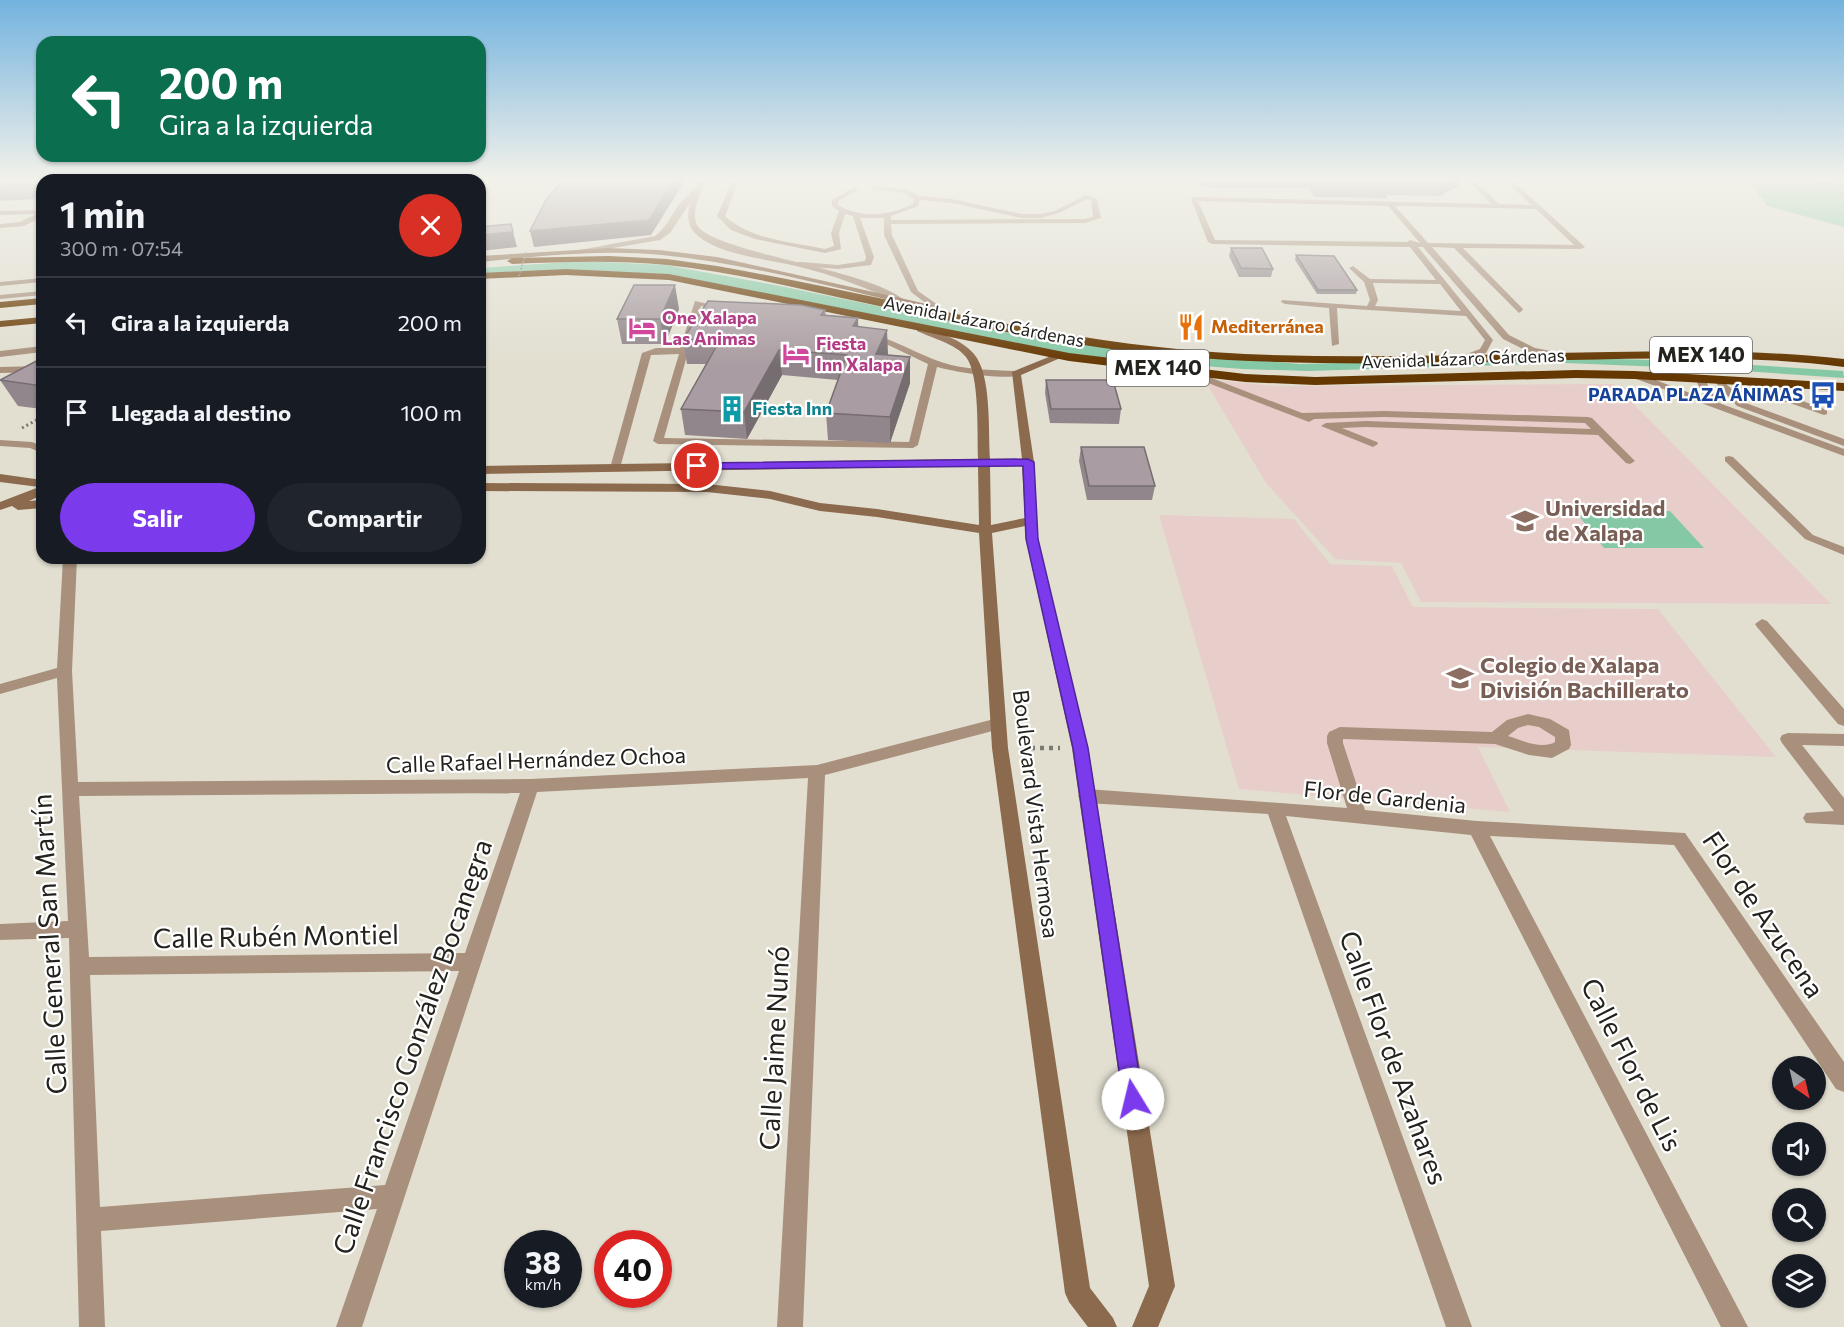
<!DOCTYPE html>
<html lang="es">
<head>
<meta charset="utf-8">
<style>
	body { margin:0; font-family:Commissioner,sans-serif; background:#20242c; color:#f1f3f6; height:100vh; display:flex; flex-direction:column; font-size:22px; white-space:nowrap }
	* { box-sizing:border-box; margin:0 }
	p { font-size:20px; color:#9ea1a6 }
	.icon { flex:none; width:33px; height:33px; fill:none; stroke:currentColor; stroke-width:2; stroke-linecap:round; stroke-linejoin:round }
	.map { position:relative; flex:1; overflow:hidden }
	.panel { position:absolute; left:36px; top:174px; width:450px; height:390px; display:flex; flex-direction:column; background:#171b24; border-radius:18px; box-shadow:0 2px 4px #0004 }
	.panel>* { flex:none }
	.hud { position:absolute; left:36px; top:36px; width:450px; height:126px; border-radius:18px; box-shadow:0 2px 4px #0004; background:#0b6e4f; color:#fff; overflow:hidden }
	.needle { width:39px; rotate:146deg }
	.controls { position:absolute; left:1772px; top:1056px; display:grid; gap:12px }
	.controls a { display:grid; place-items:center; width:54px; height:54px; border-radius:50%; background:#171b24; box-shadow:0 2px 4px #0004; font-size:30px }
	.speed { position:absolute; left:504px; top:1230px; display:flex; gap:12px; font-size:30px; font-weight:700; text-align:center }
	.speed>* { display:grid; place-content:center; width:78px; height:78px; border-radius:50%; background:#171b24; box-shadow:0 2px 4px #0004; line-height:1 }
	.speed small { font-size:15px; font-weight:400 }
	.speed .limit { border:9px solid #d22; background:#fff; color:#111 }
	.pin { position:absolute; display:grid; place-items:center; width:51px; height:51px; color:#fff; margin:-26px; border:3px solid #fff; border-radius:50%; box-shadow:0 2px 6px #0007 }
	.me { position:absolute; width:66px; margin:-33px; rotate:351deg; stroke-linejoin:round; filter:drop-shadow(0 0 4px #0008) }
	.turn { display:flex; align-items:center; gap:21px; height:126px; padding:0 24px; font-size:27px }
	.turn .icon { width:78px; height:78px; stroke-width:2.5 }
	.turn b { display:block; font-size:42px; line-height:51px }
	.round { display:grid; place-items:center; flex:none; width:63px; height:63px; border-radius:32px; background:#20242c }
	.headline { display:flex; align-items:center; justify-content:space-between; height:102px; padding:0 24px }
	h1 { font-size:36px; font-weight:700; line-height:45px }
	.primary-button { display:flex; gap:12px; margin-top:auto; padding:12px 24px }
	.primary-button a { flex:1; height:69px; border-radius:36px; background:#7c3aed; color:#fff; font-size:24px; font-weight:700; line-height:69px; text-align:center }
	.primary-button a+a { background:#20242c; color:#f1f3f6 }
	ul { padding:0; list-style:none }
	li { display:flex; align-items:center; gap:18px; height:90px; padding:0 24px; border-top:2px solid #363941 }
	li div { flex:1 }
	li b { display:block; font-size:22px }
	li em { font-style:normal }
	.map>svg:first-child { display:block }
</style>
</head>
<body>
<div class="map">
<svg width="1844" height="1327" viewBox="0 0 1844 1327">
	<rect width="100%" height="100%" fill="#e2dfd1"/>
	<path fill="#e8ceca" d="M1204,379L1275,386L1614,384L1831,604L1421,602L1401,563L1335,559L1266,483Z
		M1159,515L1294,519L1330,564L1392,566L1413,607L1658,609L1776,757L1478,747L1510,812L1239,789Z"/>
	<path fill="#85c8a6" d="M1748,179H1844V227L1767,206Z
		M584,261L665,265L775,285L999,331L1099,347L1300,364L1561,357L1707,362L1843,371L1844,378L1713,369L1565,363L1308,371L1243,369L1070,356L670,275L576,270L480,275V268Z
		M1575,511H1670L1704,548H1604Z"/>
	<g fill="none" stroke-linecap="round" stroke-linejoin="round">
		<path stroke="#7b7970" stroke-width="2" stroke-dasharray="1.5 2" stroke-linecap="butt" d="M1811,179L1820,186L1844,195
			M1816,181L1844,188"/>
		<path stroke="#7b7970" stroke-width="3" stroke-dasharray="2 3" stroke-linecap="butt" d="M22,428L42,417"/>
		<path stroke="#7b7970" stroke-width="4.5" stroke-dasharray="4 5" stroke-linecap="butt" d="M1022,748H1060"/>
		<path fill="#a8907d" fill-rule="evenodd" d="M300,179H308L300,180Z
			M336,179H344V180H336Z
			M376,179H385L376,180Z
			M733,179H739L725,216C751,240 791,242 825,249L834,246L831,233L839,211L832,206V200L856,187L858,190L838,201V205C862,219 889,216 913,204L914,199L904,193L872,189L874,186L906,189L919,196L952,199L1022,214H1041L1055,211L1086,195L1097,199L1101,218L1085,223L891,224L892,235L918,291L938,305L939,307L935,310L911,292L884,235V218H860L874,257L871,265L838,269L798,266V262H801L838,265L865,261L866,257L853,216L845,214L839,233L841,249L825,253L755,239L731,230L717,216ZM1087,199L1091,200L1093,217L1085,219L891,220V216L918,206L920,200L952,203L1022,218H1041L1059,213Z
			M1466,179H1473L1499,204L1531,205L1504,179H1511L1585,247L1581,249L1463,248L1522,308L1523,310L1519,313L1454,248L1432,247L1509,335L1535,348L1561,353V357L1529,352L1503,339L1423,247H1418L1493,340L1486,353L1461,361L1456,358L1480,349L1485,340L1466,316L1337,308L1339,344L1332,346L1329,308L1285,304L1281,302L1282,300L1367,306L1370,300L1364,282L1349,268L1353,266L1370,279L1436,280L1410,247L1212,244L1208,242L1191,199L1194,197L1491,204ZM1198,201L1388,206L1420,243L1410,240L1407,242L1215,240ZM1395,206L1536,209L1574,245L1428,243ZM1373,283L1440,284L1461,311L1375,306L1378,300Z
			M42,210V217L24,226L0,228V224L20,222L36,214L0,215V211Z
			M42,278V282L0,286V282Z
			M42,291V295L0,299V295Z
			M695,301L727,308L723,311L701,306L664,438L909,442L928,364L884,343L868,339V335L871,334C896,340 917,354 941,362C965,370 991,370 1016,371L1021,374C1010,382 951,371 937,367L918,445L913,448L658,444L653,441L679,354L651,355L620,468L619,470H611L610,468L642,353L656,348H680Z
			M42,346V352L0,357V351Z
			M42,366V372L0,373V367Z
			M1185,370H1191L1302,413L1384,411L1588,417L1592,418L1635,461L1630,464L1626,463L1598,435L1366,427L1342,428L1377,442L1378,444L1373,447L1321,426L1326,423L1366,421L1591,429L1585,423L1384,417L1314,419L1309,422L1185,374Z
			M1631,373H1637L1706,399L1695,379L1703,377L1719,403L1844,449V456L1631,377Z
			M1718,377L1733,390L1789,396L1827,410V414L1824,415L1787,402L1739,397L1743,402L1844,439V446L1737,406L1713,380Z
			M0,440L32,442L42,446V453L30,448L0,446Z
			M1729,456L1733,457L1813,535L1844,547V555L1805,539L1725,461V457Z"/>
		<path fill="#a8907d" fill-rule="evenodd" d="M413,179H421L412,180Z
			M431,179H439L430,180Z
			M699,179H707C701,191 692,209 696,223C706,252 867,268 904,300L896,302C865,287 833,275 800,267C770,259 722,256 698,236C687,227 687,216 690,203L670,233L660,240L578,254L574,251L655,236C666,228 670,217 678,206C686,196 694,191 699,179Z
			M63,558H77L72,671L78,782L531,779L817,765L998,718L1004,720L1006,724L1004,728L825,775L803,1327H777L808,778L537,792L362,1327H336L377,1209L101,1231L105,1327H79L69,938L0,940V924L68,921L57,678L0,694V684L57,668ZM520,793L465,953L89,957L79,796ZM459,971L385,1185L100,1207L90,975Z
			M1762,619L1767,621L1844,709V726L1838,724L1757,627L1755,624Z
			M1528,714L1550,719L1569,730L1571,745L1569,749L1552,758L1529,755L1495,744L1343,739V743L1365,810L1477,821L1685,833L1844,1062V1092L1836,1089L1674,845L1490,836L1748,1327H1721L1471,835L1286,816L1472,1327H1446L1268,814L1087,803L1081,801L1078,796L1081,791L1087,789L1347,808L1327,743V736L1329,732L1340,727L1492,732L1507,720ZM1528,725L1539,727L1555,737V742C1542,750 1521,740 1508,736L1518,728Z
			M1788,733L1844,734V746L1802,745L1844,798V825L1806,823L1803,818L1806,813L1834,811L1782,743L1780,739L1782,735Z"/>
		<path fill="#8c6a4d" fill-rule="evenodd" d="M608,248L659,250L717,257L940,307L935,310C844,291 754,264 662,255C602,249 540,256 480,262V256Z
			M920,326C936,331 963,340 974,354C992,375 988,431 990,459H1022L1012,372L1056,354L1065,356L1021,375L1034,462L1038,539L1088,748L1175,1286L1158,1327H1132L1149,1286L1072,748L1026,539L1025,526L992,533L1008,748L1090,1288L1113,1318L1117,1327H1088L1069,1302L1065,1293L992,748L979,533L877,517L820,511L770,499L707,492L480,491V483L707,484L770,491L820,503L877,509L979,525L978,466L480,474V466L978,459C977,435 980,375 966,357C956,344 932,338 917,331V327ZM990,466H1022L1025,518L991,525Z
			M0,474L42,480V495L29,501L42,500V508L18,510L12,506L0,510V502L39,487L0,482Z"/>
		<path fill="#653701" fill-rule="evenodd" d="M609,256L667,259L717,266C893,297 1065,346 1245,354C1367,359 1489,354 1610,352C1688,351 1766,350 1844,359V367C1753,355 1660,358 1568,360C1440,363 1312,367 1184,357C1077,348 971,326 865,303C800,289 734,272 667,265C615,260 564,262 512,264L507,261L512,258Z
			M566,269L669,274L1069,353L1245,374L1315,377L1576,370L1634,371L1844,383V391L1634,379L1576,378L1315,385L1245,382L1069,361L669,280L566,275L480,279V273Z
			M42,298V304L0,308V302Z
			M42,317V323L0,327V321Z"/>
		<path stroke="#7b7970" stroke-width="2" stroke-dasharray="1.5 2" stroke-linecap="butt" d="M519,276L526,252"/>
	</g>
	<path fill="#91868b" d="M0,179L42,180V200L38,199L0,201Z
		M1197,179H1462L1460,185L1439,196L1387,195V198L1314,197L1308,188L1201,187Z
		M1231,248L1273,269L1271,277H1239L1229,256Z
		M1296,255L1357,290L1356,294H1317L1295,260Z
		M679,309L665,344H622L617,319Z
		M825,310L826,315L858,318V326L887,355L910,383L890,443L828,440L826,413L838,380L782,375L747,439L685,435L681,409L706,364H687L683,339Z
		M42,358V409L18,406L0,380Z
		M1046,380L1121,409L1119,424L1050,423L1045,393Z
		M1081,447L1155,486L1152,500H1087L1079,461Z"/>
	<path fill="#766d71" d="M222,179H269L267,180H219Z
		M675,179H686L651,235L534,247L530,231Z
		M1448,179H1462L1460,185L1439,196L1444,181Z
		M480,217L482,225L483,234L513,232L517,247L480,251Z
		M675,285L679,309L665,344L660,319Z
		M858,318L859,343L853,326Z
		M887,330L888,354L877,379L876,354Z
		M779,350L782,375L747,439L744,412Z
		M910,357V383L890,443V417Z"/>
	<path fill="#a99ca2" stroke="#766d71" stroke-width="1.5" d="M0,179H222L219,180H42V187L29,184L0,186Z
		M564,179H675L649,220L530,231L546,200Z
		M1316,179H1448L1444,181L1388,180L1391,183L1318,182Z
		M511,224L513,232L480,235V227Z
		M1231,248H1262L1273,269L1241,268Z
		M1296,255L1334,256L1357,290H1318Z
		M634,285H675L660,319H617Z
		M708,301L801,305L825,310L821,315L858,318L853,326L887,330L876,354L910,357L890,417L826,413L847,355L779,350L744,412L681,409L720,340L683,339Z
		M42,358V386L0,380Z
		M1046,380H1113L1121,409H1051Z
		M1081,447H1144L1155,486H1089Z"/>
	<linearGradient id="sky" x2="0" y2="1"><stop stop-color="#73b3df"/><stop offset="0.49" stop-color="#f2f1ea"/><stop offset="1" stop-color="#f2f1ea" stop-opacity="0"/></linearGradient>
	<rect width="1844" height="365" fill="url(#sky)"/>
	<path fill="#7c3aed" stroke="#51269a" stroke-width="1.5" d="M1028,459L1034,462L1038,539L1088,748L1143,1099L1140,1106L1133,1109L1126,1106L1123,1099L1073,748L1026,539L1023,466L697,469L692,466L697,463Z"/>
	<defs>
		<symbol id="restaurant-bare" viewBox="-9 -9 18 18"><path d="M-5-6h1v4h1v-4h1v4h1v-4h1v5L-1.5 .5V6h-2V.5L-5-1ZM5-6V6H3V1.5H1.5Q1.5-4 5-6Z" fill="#e8710a" stroke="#fff" stroke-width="2.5" paint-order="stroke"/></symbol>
		<symbol id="hotel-bare" viewBox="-9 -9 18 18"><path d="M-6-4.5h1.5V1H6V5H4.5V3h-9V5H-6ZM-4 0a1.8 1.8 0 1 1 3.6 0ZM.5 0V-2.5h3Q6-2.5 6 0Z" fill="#d1479c" stroke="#fff" stroke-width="2.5" paint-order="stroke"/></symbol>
		<symbol id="bus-bare" viewBox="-9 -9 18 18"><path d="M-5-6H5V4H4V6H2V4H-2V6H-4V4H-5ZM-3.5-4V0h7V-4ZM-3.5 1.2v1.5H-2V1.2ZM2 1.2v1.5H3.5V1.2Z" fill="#1a4fb4" stroke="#fff" stroke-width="2.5" paint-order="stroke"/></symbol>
		<symbol id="building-bare" viewBox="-9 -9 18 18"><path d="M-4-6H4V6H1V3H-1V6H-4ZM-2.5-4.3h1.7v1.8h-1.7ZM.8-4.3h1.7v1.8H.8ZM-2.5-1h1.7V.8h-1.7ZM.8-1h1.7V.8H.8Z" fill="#0f9aa8" stroke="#fff" stroke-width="2.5" paint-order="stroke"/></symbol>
		<symbol id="university-bare" viewBox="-9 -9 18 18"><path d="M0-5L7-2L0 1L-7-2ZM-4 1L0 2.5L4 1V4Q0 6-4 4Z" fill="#8d6e63" stroke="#fff" stroke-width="2.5" paint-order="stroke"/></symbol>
		<symbol id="school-bare" viewBox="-9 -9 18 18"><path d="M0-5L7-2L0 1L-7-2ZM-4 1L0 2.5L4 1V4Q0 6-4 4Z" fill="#8d6e63" stroke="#fff" stroke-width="2.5" paint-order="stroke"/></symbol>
	</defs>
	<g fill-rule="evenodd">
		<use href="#restaurant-bare" x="1172" y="308" width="38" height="38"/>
		<use href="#hotel-bare" x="623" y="309" width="38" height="38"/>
		<use href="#hotel-bare" x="777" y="335" width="38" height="38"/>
		<use href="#bus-bare" x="1804" y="376" width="38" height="38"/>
		<use href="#building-bare" x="713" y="390" width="38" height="38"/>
		<use href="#university-bare" x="1506" y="502" width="38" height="38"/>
		<use href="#school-bare" x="1441" y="659" width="38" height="38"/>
	</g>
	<g text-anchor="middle" stroke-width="4.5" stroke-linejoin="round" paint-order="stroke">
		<g font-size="18" font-weight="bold" fill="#b23c85" stroke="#fff" text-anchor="start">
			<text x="662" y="324">One Xalapa<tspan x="662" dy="21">Las Animas</tspan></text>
			<text x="816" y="350">Fiesta<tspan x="816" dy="21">Inn Xalapa</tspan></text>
		</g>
		<g font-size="18" fill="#23221d" stroke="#fff">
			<text transform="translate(984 322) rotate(11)" y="6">Avenida Lázaro Cárdenas</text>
			<text transform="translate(1463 359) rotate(-2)" y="6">Avenida Lázaro Cárdenas</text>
		</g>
		<g font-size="18" font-weight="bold" fill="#c56008" stroke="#fff" text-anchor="start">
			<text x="1211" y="333">Mediterránea</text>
		</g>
		<g font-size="18" font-weight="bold" fill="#164399" stroke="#fff" text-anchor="end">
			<text x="1803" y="401">PARADA PLAZA ÁNIMAS</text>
		</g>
		<g font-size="18" font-weight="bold" fill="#0d838f" stroke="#fff" text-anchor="start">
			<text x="752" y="415">Fiesta Inn</text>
		</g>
		<g fill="#fff" stroke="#656461" stroke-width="1.5">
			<rect x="1650" y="337" width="102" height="36" rx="4.5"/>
			<rect x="1107" y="350" width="102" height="36" rx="4.5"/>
		</g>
		<g font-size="21" font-weight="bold" fill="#23221d">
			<text x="1701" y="362">MEX 140</text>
			<text x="1158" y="375">MEX 140</text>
		</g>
		<g font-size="22" font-weight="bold" fill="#785e54" stroke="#fff" text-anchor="start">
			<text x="1545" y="516">Universidad<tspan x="1545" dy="25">de Xalapa</tspan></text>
			<text x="1480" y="673">Colegio de Xalapa<tspan x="1480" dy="25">División Bachillerato</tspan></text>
		</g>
		<g font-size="22" fill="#23221d" stroke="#fff">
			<text transform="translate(536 760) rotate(-2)" y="8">Calle Rafael Hernández Ochoa</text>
			<text transform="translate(1385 797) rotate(6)" y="8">Flor de Gardenia</text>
			<text transform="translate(1036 814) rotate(83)" y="8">Boulevard Vista Hermosa</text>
		</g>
		<g font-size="27" fill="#23221d" stroke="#fff">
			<text transform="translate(1763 915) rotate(56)" y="9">Flor de Azucena</text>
			<text transform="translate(276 937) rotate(-1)" y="9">Calle Rubén Montiel</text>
			<text transform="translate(50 944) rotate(-93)" y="9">Calle General San Martín</text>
			<text transform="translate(413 1047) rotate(-71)" y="9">Calle Francisco González Bocanegra</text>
			<text transform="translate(775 1048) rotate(-87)" y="9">Calle Jaime Nunó</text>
			<text transform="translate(1393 1058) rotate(70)" y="9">Calle Flor de Azahares</text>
			<text transform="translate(1631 1065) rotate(63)" y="9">Calle Flor de Lis</text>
		</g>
	</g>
</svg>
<div class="controls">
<a><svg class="needle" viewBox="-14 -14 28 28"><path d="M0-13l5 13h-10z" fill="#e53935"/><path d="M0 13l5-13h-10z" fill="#9ea1a6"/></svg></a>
<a><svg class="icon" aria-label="sound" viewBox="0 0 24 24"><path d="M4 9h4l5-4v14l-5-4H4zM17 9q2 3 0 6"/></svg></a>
<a><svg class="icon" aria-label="search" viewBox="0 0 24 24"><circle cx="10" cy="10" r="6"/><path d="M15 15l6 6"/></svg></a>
<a><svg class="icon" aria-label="layers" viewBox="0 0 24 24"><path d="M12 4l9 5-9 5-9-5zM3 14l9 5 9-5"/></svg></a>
</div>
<div class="speed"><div>38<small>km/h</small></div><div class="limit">40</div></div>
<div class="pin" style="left:697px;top:466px;background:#d93025"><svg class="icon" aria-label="arrive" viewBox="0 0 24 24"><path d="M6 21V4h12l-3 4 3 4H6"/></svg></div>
<svg class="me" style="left:1133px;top:1099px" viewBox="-20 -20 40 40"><circle r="19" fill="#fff"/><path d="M0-13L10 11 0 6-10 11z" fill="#7c3aed"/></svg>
<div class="hud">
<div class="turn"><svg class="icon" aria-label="left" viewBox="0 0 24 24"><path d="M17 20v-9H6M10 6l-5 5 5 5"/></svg><div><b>200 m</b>Gira a la izquierda</div></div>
</div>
<section class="panel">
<div class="headline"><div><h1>1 min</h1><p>300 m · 07:54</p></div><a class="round" style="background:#d93025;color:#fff"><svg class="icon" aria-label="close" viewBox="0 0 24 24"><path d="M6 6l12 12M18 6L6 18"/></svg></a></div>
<ul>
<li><svg class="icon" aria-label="left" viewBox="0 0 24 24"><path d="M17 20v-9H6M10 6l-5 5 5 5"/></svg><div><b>Gira a la izquierda</b></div><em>200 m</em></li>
<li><svg class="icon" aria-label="arrive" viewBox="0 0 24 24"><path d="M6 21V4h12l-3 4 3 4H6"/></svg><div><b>Llegada al destino</b></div><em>100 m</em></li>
</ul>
<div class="primary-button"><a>Salir</a><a>Compartir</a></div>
</section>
</div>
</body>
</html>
